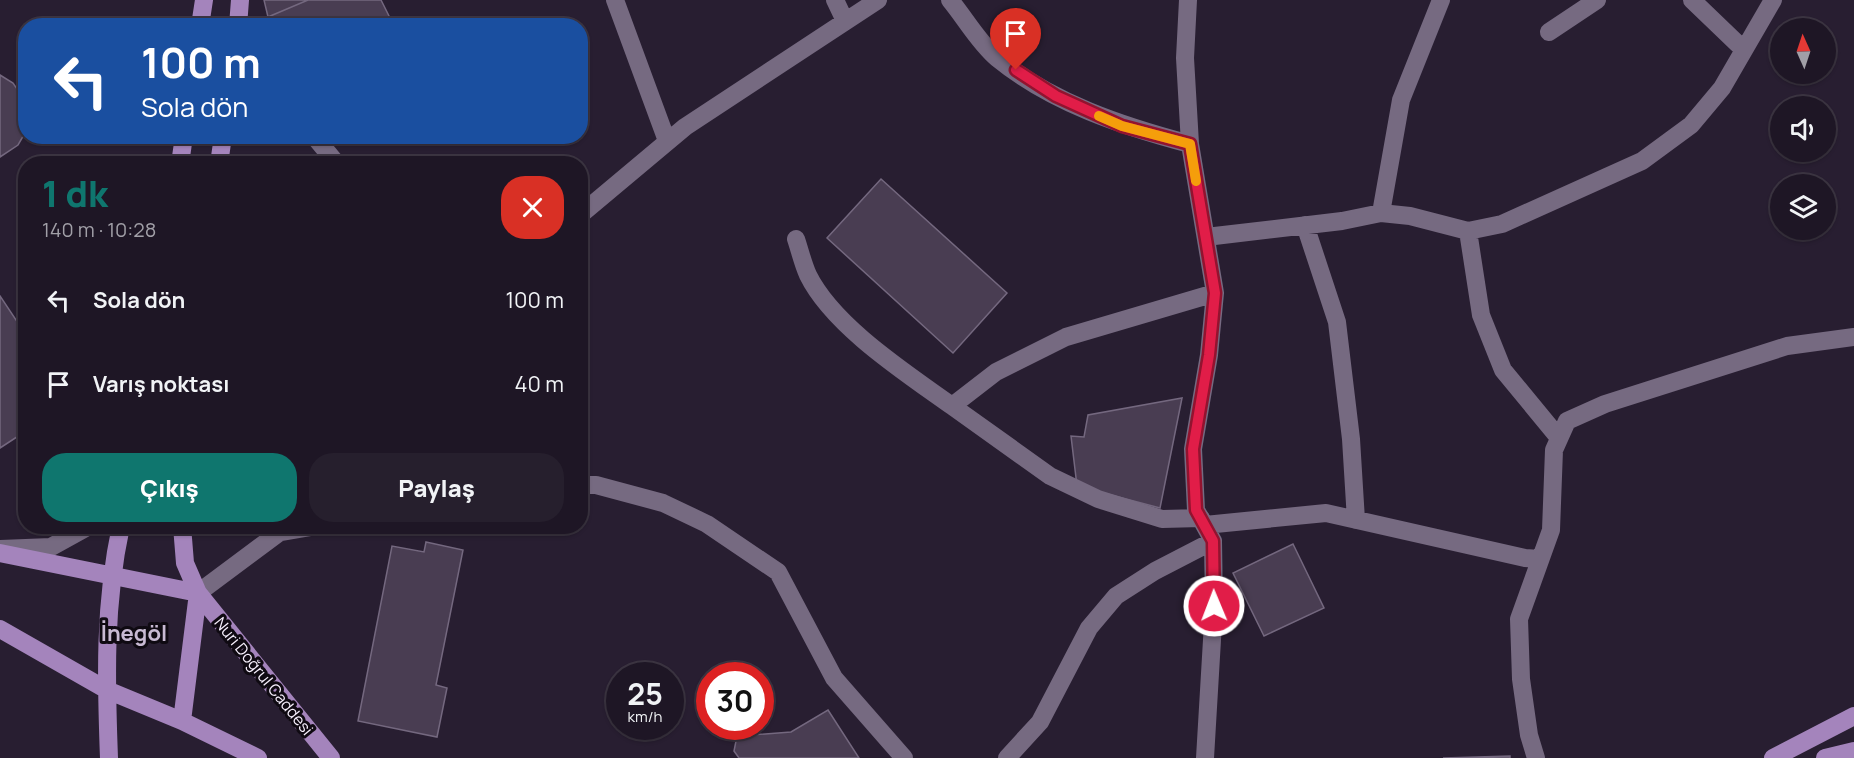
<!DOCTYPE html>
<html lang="tr">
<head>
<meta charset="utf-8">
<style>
	body { margin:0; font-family:Manrope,sans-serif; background:#261f2d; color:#f1f3f6; height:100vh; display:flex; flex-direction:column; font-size:22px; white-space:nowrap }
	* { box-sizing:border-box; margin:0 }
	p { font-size:20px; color:#a19fa7 }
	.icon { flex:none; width:33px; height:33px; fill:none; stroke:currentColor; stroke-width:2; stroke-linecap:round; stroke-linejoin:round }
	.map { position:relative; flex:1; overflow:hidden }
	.sheet { position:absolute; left:18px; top:156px; width:570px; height:378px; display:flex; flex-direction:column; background:#1e1625; border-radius:24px; box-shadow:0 2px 4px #0004,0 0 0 2px #3c3542 }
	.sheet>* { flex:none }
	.banner { position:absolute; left:18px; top:18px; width:570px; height:126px; border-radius:24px; box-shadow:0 2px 4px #0004,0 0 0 2px #3c3542; background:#1a4fa0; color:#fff; overflow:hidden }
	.needle { width:39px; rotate:357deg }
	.controls { position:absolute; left:1770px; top:18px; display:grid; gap:12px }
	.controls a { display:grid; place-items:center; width:66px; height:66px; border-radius:50%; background:#1e1625; box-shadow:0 2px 4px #0004,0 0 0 2px #3c3542; font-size:30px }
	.speed { position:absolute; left:606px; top:662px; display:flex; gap:12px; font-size:30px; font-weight:700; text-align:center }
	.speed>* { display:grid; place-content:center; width:78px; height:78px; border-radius:50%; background:#1e1625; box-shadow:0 2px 4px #0004,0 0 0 2px #3c3542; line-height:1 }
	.speed small { font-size:15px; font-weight:400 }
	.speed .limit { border:9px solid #d22; background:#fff; color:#111 }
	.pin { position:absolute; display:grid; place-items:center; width:51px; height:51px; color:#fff; margin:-62px -26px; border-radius:50% 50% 50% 0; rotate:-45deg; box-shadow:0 0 6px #0007 }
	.pin .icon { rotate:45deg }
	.me { position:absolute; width:66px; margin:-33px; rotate:359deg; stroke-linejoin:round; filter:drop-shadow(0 0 4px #0008) }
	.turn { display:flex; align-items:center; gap:21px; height:126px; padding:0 24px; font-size:27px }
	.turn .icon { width:78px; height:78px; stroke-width:2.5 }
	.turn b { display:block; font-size:42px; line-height:51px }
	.round { display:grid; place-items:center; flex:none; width:63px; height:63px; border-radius:24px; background:#261f2d }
	.head { display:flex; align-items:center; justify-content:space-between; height:102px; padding:0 24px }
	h1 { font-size:36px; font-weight:800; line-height:45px; color:#0f766e }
	.cta { display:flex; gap:12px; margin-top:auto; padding:12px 24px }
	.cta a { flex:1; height:69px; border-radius:24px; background:#0f766e; color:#fff; font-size:24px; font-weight:800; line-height:69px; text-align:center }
	.cta a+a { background:#261f2d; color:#f1f3f6 }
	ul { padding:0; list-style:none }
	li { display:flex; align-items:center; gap:18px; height:84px; padding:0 24px }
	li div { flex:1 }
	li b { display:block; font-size:22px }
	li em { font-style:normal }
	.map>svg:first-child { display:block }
</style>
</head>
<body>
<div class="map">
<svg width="1854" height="758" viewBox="0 0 1854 758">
	<rect width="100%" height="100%" fill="#281e31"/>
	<path fill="#493d52" stroke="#74687f" stroke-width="1.5" d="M264,0H308L268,17Z
		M308,0H381L394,26H272L268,17Z
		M0,75L13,83L26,102L25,133L18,145L0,157Z
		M881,179L1007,293L953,353L827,238Z
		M0,296L26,335V431L0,448Z
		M1182,398L1160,508L1077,486L1071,436L1084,437L1088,415Z
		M426,542L463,550L436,685L447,688L437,737L358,721L392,546L424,552Z
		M1293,544L1324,608L1264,636L1233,573Z
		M828,710L859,758H739L734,751L737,736L791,732Z
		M1510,756V758H1443Z"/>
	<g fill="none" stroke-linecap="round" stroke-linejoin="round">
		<path stroke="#766a81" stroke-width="18" d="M615,0L667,141
			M835,0L845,21
			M950,0C965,18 979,43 997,58C1052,103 1122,126 1190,144
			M1188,0L1185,58L1190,144L1215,293L1209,355L1193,449L1196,510L1213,541L1214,606L1205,758
			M1692,0L1743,49
			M1549,32L1597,0
			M314,136L337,164
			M1381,213L1401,100L1441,0
			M580,215L685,127L878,0
			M1305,225L1337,322L1351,439L1356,520
			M1468,231L1481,315L1503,370L1559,438
			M1206,237L1342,221L1381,213L1410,216L1468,231L1502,224L1642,161L1691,125L1722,88L1773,0
			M796,239C800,251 803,264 808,275C833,326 906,373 952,406L996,372L1066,337L1215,293
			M952,406L1050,476L1098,499L1162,519L1201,518
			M580,485H596L663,503L707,524L778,572L834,678L904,758
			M1205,525L1326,513L1525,558L1540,559
			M262,526L282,532L317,526
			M0,549L51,547L89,526
			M198,593L288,526
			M1007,758L1040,722L1089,628L1116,596L1155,571L1213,541
			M1536,758L1529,735L1521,679L1519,619L1551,530L1554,450L1567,421L1605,404L1787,346L1854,337"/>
		<path stroke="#a484bc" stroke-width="18" d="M200,26L204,0
			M238,26L240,0
			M180,164L184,136
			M219,164L223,136
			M182,526L185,563L198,593L182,721
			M0,553L198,593
			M198,593L331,758
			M0,629L107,690L182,721L258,758
			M109,758C106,679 104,604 121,526
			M1773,758L1854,716
			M1825,758L1854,751"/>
	</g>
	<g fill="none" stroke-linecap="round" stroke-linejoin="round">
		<defs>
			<path id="route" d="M1016,70L1056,96L1122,126L1190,144L1215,293L1209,355L1193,449L1196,510L1213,541L1214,606"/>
		</defs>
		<use href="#route" stroke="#92132f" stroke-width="15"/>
		<use href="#route" stroke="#e11d48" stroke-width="10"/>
		<path stroke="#f59e0b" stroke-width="10" d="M1099,116L1122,126L1190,144L1196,181"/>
	</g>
	<g text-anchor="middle" stroke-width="6" stroke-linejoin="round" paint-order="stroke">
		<g font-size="16" fill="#f7f0fd" stroke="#0f0a12">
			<text transform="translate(264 676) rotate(51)" y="6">Nuri Doğrul Caddesi</text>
		</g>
		<g font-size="22" font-weight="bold" fill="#c8bad3" stroke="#0f0a12">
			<text x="134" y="641">İnegöl</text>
		</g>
	</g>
</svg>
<div class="controls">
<a><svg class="needle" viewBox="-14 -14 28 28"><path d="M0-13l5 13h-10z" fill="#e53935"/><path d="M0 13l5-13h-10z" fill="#a19fa7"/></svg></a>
<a><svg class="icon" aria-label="sound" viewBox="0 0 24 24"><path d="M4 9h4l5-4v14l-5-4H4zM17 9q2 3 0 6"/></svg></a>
<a><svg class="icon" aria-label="layers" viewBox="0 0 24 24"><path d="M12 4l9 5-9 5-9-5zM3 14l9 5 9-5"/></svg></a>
</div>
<div class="speed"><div>25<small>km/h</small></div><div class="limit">30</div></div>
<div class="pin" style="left:1016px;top:70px;background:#d93025"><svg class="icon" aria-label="arrive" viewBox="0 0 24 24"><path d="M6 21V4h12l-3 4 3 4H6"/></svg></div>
<svg class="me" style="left:1214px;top:606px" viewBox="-20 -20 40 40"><circle r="17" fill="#e11d48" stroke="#fff" stroke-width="3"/><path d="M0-11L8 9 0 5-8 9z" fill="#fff"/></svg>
<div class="banner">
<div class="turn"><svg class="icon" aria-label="left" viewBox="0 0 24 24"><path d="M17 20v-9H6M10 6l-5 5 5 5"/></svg><div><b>100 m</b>Sola dön</div></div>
</div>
<section class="sheet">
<div class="head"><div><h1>1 dk</h1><p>140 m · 10:28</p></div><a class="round" style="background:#d93025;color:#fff"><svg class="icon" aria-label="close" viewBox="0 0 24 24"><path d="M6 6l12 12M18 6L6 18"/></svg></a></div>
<ul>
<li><svg class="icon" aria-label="left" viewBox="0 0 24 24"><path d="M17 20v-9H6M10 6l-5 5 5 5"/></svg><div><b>Sola dön</b></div><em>100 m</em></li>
<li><svg class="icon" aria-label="arrive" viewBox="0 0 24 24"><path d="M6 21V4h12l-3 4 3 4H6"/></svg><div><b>Varış noktası</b></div><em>40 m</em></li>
</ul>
<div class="cta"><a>Çıkış</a><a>Paylaş</a></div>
</section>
</div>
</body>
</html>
